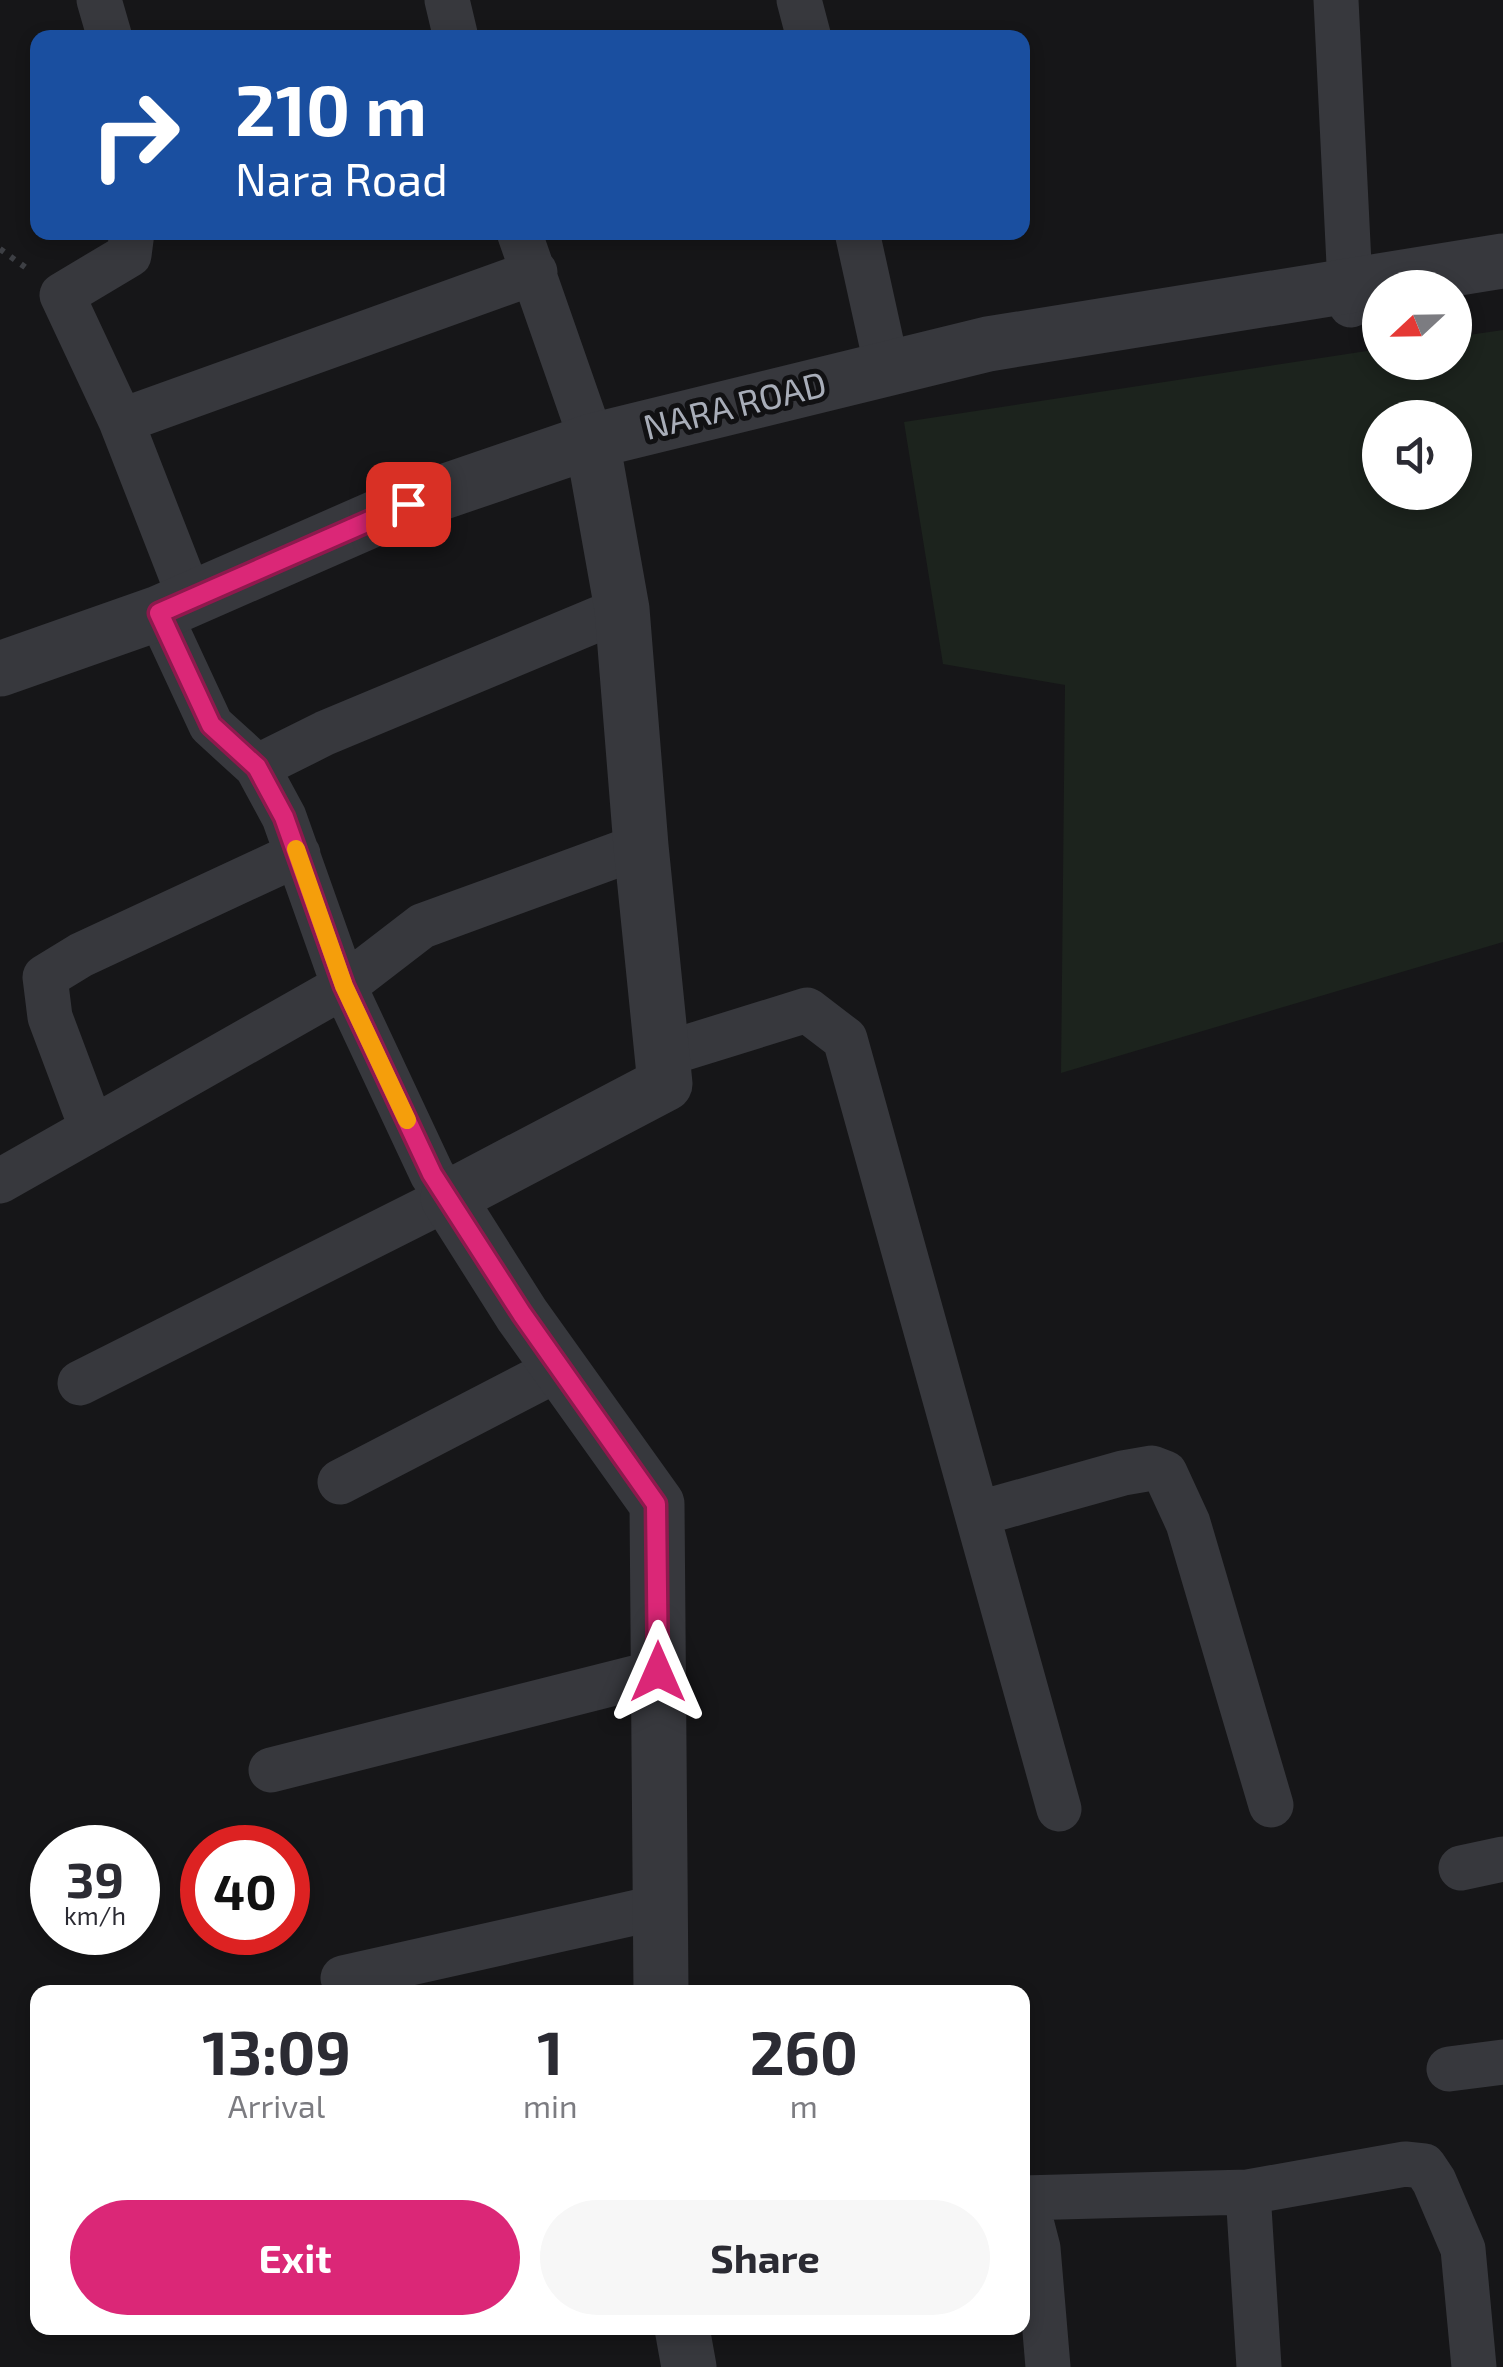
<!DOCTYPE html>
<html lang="en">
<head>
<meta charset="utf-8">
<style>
	body { margin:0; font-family:"Exo 2",sans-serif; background:#f7f7f7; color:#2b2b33; height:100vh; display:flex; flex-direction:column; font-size:38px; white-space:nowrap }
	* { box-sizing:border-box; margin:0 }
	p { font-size:32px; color:#7c7c81 }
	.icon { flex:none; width:55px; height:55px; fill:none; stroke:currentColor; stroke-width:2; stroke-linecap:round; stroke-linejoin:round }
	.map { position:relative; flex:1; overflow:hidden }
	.side { position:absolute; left:30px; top:1985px; width:1000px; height:350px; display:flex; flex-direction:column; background:#fff; border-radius:20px; box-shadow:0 5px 15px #0003 }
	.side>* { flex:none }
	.top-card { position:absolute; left:30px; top:30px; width:1000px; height:210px; border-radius:20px; box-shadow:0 5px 15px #0003; background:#1a4fa0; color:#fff; overflow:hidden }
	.needle { width:65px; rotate:248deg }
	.fabs { position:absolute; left:1362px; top:270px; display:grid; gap:20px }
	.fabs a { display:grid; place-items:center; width:110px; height:110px; border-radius:50%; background:#fff; box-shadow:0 5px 15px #0003; font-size:50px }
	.speed { position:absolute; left:30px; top:1825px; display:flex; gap:20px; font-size:50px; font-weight:700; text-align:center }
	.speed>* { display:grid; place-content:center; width:130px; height:130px; border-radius:50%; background:#fff; box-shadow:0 5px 15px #0003; line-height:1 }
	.speed small { font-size:25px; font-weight:400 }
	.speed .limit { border:15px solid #d22; background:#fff; color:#111 }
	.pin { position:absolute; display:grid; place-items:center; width:85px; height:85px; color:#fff; margin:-42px; border-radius:20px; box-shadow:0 5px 15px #0006 }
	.me { position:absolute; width:110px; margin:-55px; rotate:0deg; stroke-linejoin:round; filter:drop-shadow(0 0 8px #0008) }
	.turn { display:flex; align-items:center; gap:35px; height:210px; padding:0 40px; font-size:45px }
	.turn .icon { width:130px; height:130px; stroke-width:2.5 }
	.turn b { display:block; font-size:70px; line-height:85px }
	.eta { display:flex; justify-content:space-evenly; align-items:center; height:170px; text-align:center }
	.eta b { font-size:60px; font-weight:700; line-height:70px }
	.cta { display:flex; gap:20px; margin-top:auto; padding:20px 40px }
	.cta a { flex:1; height:115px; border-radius:60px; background:#db2777; color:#fff; font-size:40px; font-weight:700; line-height:115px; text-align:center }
	.cta a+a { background:#f7f7f7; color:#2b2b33 }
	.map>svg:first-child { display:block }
</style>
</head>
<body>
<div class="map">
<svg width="1503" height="2367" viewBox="0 0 1503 2367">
	<rect width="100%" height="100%" fill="#161618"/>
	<path fill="#1c231d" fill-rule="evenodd" d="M1503,330V942L1061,1073L1065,685L943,664L904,422L1380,349V362H1455V337ZM1380,418H1455V492H1380Z"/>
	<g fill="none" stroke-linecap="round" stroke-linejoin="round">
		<path stroke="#3d3f44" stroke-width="6" stroke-dasharray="5 8" stroke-linecap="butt" d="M0,249L29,270"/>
		<path stroke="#37383d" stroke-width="45" d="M99,0L110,38
			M447,0L456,38
			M799,0L809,38
			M1336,0L1351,305
			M132,232L129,255L62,295L121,421L190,598
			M519,232L592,441
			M857,232L887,368
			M121,421L535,272
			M257,767L325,733L622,609
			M662,1055L807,1010L845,1039L1059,1809
			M92,1129L50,1017L45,977L81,955L298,854
			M0,1181L344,986L422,926L641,846
			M80,1383L448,1198L432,1174L344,986L284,817L257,767L211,725L159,613
			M340,1482L560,1368
			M977,1514L1123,1473L1152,1468L1165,1473L1188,1523L1271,1805
			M271,1770L658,1672
			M1461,1868L1503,1859
			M343,1978L660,1907
			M1449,2069L1503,2062
			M1248,2192L1259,2367
			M1022,2198L1248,2192L1405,2164L1424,2166L1434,2181L1463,2249L1474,2367
			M1025,2198L1038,2248L1048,2367"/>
		<path stroke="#37383d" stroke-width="55" d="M592,441L622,609L641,846L665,1084L448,1198L522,1315L657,1504L661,1992
			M0,669L159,613L408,504L592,441L988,344L1503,261
			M682,2328L689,2367"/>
	</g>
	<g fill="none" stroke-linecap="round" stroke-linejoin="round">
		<defs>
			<path id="route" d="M408,504L159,613L211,725L257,767L284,817L344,986L432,1174L522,1314L656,1504L658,1672"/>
		</defs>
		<use href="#route" stroke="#8e194d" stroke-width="25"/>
		<use href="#route" stroke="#db2777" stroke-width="18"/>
		<path stroke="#f59e0b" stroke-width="18" d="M296,849L344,986L407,1120"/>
	</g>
	<g text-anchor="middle" stroke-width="10" stroke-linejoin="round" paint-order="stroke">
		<g font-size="35" fill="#a8adb8" stroke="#111113">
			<text transform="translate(735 406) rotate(-14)" y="12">NARA ROAD</text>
		</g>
	</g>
</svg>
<div class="fabs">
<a><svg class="needle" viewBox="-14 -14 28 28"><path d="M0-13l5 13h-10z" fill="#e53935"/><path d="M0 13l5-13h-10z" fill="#7c7c81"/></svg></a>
<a><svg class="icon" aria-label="sound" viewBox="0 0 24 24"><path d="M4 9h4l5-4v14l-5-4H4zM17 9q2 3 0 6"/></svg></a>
</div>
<div class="speed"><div>39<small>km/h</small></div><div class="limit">40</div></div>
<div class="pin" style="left:408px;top:504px;background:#d93025"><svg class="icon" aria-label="arrive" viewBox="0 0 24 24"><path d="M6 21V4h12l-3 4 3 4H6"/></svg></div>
<svg class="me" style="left:658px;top:1672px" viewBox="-20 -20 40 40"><path d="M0-17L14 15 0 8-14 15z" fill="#db2777" stroke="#fff" stroke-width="4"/></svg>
<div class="top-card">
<div class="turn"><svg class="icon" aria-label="right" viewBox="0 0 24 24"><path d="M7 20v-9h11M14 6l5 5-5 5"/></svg><div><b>210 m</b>Nara Road</div></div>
</div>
<section class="side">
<div class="eta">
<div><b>13:09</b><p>Arrival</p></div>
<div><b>1</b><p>min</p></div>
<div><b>260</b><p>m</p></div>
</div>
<div class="cta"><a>Exit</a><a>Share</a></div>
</section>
</div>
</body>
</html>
